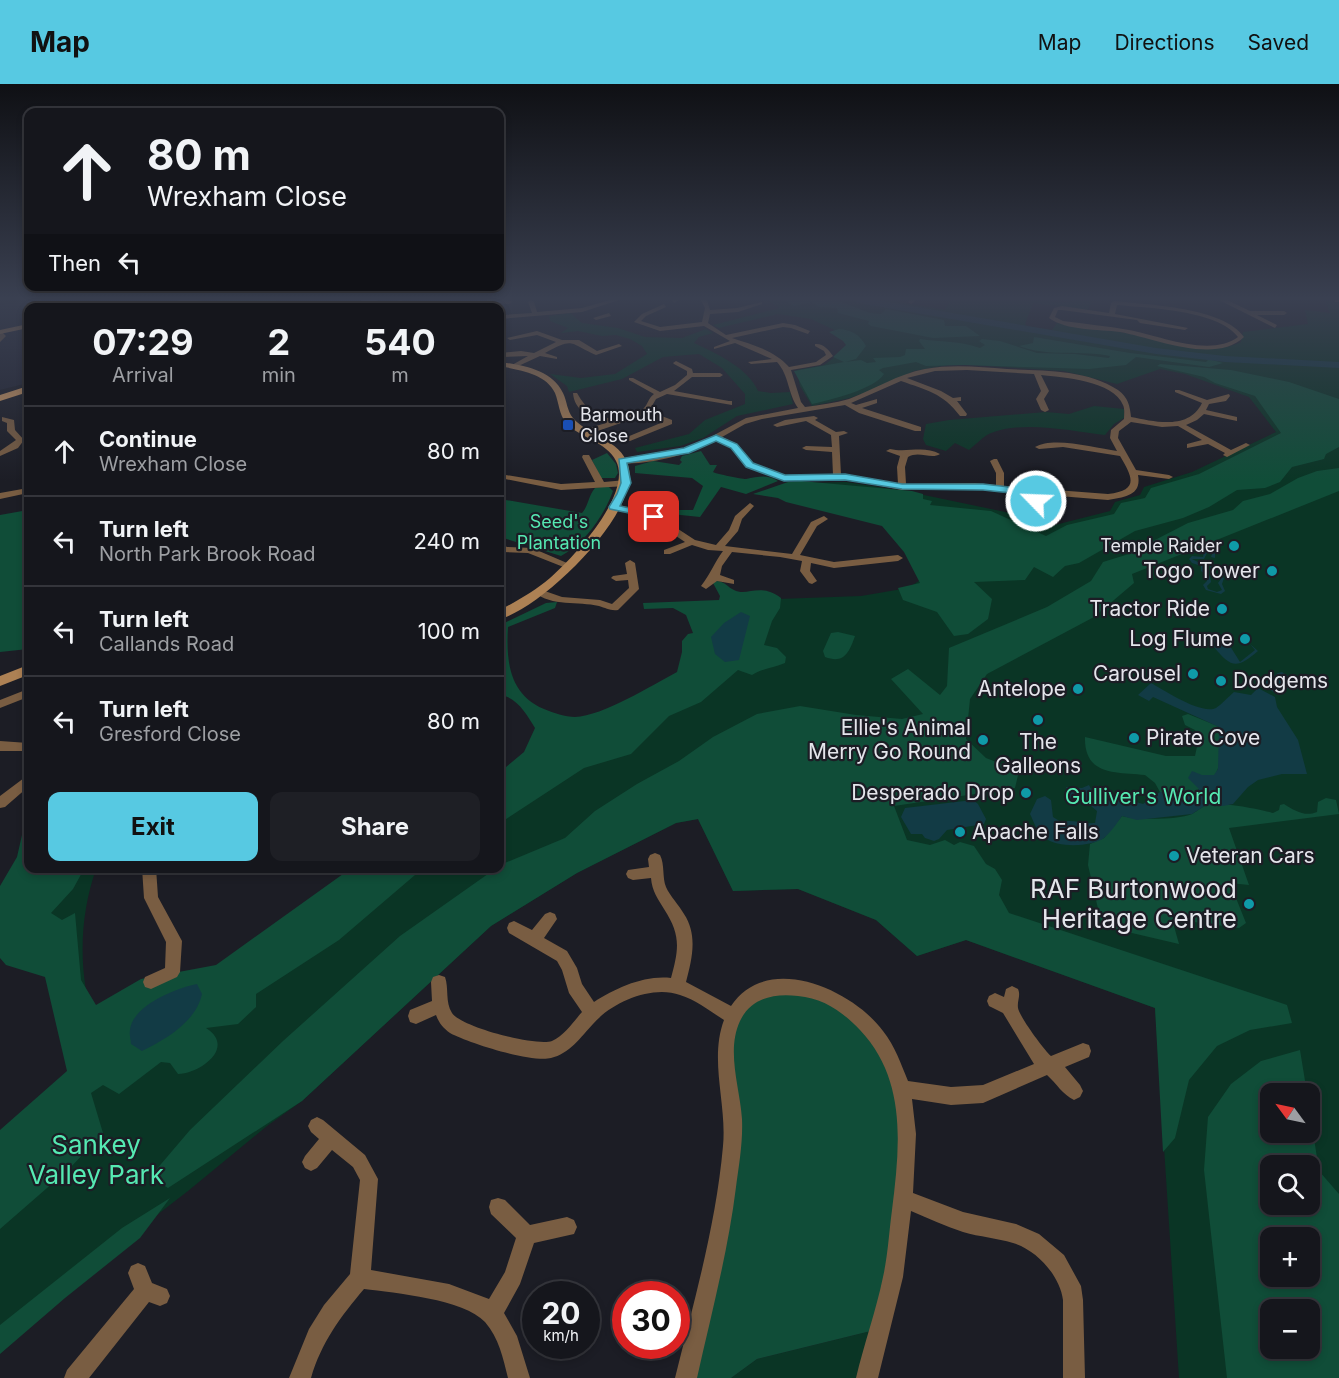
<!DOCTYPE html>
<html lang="en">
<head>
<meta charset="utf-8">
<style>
	body { margin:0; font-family:Inter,sans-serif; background:#1e1f25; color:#f1f3f6; height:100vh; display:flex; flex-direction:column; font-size:22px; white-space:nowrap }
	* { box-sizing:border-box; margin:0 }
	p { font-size:20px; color:#9d9fa3 }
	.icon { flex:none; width:33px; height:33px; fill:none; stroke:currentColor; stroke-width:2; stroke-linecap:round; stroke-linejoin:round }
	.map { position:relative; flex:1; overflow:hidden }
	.side { position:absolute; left:24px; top:219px; width:480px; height:570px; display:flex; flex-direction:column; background:#15161c; border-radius:12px; box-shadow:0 3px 9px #0003,0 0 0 2px #34353b }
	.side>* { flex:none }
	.top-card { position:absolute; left:24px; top:24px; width:480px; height:183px; border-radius:12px; box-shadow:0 3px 9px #0003,0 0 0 2px #34353b; background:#15161c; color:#f1f3f6; overflow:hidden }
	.needle { width:39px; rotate:303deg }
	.tools { position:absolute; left:1260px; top:999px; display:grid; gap:12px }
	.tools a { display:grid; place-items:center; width:60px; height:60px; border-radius:12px; background:#15161c; box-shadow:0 3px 9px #0003,0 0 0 2px #34353b; font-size:30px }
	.speed { position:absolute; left:522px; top:1197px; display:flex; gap:12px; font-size:30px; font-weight:700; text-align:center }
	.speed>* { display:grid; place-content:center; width:78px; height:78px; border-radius:50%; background:#15161c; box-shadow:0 3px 9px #0003,0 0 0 2px #34353b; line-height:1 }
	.speed small { font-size:15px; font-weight:400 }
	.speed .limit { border:9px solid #d22; background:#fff; color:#111 }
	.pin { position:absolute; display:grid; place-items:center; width:51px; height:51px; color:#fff; margin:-26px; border-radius:12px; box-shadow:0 3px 9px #0006 }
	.me { position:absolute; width:66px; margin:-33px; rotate:294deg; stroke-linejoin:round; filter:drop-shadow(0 0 4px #0008) }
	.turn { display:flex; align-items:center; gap:21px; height:126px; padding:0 24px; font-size:27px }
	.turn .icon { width:78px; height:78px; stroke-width:2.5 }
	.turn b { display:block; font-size:42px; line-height:51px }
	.then { display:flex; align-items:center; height:57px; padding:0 24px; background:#0003; gap:12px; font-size:22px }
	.eta { display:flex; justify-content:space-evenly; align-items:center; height:102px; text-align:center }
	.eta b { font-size:36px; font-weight:700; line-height:42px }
	.cta { display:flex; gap:12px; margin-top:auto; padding:12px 24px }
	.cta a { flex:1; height:69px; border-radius:12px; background:#57c9e2; color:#111; font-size:24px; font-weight:700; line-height:69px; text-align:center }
	.cta a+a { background:#1e1f25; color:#f1f3f6 }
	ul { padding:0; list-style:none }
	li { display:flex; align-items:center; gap:18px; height:90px; padding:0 24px; border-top:2px solid #34353b }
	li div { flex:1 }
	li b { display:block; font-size:22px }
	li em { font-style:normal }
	header { display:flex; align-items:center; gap:36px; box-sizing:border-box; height:84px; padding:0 30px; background:#57c9e2; color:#111 }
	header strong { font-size:28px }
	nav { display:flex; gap:33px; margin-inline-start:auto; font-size:21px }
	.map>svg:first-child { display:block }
</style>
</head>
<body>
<header>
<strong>Map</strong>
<nav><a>Map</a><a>Directions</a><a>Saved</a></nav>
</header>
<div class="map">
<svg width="1339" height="1294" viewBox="0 0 1339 1294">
	<rect width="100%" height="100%" fill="#1c1d25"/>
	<path fill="#222432" d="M35,216H188V218L341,216L343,218L336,224H28V299L0,306V221Z"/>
	<path fill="#0a3525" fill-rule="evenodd" d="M767,216H887L945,226L951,216C988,216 1024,216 1060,218C1070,219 1082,216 1092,216L1088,226L1033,219L1025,240L1026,242L1052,246L1057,239C1081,242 1106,245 1131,250C1160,256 1213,273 1241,258L1243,248L1308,240L1305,226L1330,229L1325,217L1339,218V1294H1179L1155,924L966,856L917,872L876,836L798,805L733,807L698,735L676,739L577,789L491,842L302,1017L267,1042L188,1107L38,1223L0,1259V1051L71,990L28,784L96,785C79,834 78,889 94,939C100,959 115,978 124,996L383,785L500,784V706L654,608L778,515L861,512L908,504L931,489L895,441L811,399L846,398L905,407L1010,429L1043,444L1110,427L1115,418L1140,411L1144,403L1192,388L1276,348L1249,313L1185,290L1160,285L1117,300L1064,287L954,280L914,287L884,302L850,314L812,322L800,302L797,286L824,281L850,262L843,250L811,235L778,230L719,244L713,241L780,224ZM1270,1010H1310V1048H1270ZM1270,1082H1310V1120H1270ZM1270,1154H1310V1192H1270ZM1270,1226H1310V1264H1270Z
		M570,229L582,239L618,244L645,253L682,254L706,245L713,249L699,253L694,259C716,269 748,284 758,307L771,309L790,308L793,320L737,332L703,354L680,362L637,368L635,364L689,350L705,336L745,320V310L722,284L699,270L663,273L622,295L569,308L567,302L550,290L581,294L615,290L647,270L642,262L630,255L616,251L602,252L578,247L561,249L568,244L550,237L549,232Z
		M1094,322L1124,325V334L1114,340L1105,351C1071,347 1019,335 987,351C981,355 975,361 969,366L955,359L946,367L926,361L923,355L926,340L949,336L1046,328L1069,330Z
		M879,1245L868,1294H731L757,1275Z"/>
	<path fill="#104d38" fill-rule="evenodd" d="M220,216H277L270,224L244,222L242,218L211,221L204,219Z
		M783,216H836L870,229L881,230L886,225L944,236L945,242H966L980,252L933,254L871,242L868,240L869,237L838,229L837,224L819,223L812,218L794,222Z
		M839,245C852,246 859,250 866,262L856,275L845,278L861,276L867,279L876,278L873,274L900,273L905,271L906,265H925L919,257L920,255C940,258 961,257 980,264L985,261L979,257L982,255L1000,257L1037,269L1075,270L1109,274L1110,272C1082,266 1046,273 1019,262L1033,259L1034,253L1130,269L1206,278L1209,275L1223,279L1209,283L1136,273L1126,281L1089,285L964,281L926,282L916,278L883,284L879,286L884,290C875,305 830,316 812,320L794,287L844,278L833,273L846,261L843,257L829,248Z
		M1160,280L1231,286L1289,298L1339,315V363L1326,370L1324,375L1292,383L1280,398L1265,404L1237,406L1209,423L1183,434L1135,447L1079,479L1065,482L1053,493L1034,483L1025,496L974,498L992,515L988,535L968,550L954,552L937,528L903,516L898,504L920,499L904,468L882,442L786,418L778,414L753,410L788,398L801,397L912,407L923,410V415L932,417L930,421L991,427L1046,452L1067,441L1114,430L1121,419L1145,414L1151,404L1199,390L1281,349L1255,312L1215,299L1204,293L1157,282Z
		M701,367L710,381H717L713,388C717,390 741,395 746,395C758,393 767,390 778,397L746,410L721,403L700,433L671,430L678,426H693L703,402L692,394L635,389V382L653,377L679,381L682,378L680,376L682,372Z
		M607,369L616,380L618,389L615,394H601L592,376Z
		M1339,384V407L1132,490L1134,499L1094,533L987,590L970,615L966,655L986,674L1019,687L1015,704L894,722L907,756L930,761L945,756L954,761L960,758L974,762L986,780L995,785L1002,796L999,811L1009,829L1287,921L1292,939L1250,946L1217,962L1189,996L1175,1054L1163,1068L1155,924L966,856L917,872L876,836L798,805L733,807L698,735L676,739L577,789L491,842L302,1017L168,1104L150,1093L190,1046L283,957L400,852L495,785L500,784V781L565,754L595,727L637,700L679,677L713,653L757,630L800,622L856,631L902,635L923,630L891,595L908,585L940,611L947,602L949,564L1047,523L1091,497L1103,478L1145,465L1153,457L1188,439L1233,426L1243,417L1270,410L1298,394L1317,387Z
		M608,402L613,407C604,432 584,460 561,472L500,453V415L582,429C589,421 588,412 595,404Z
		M28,426V565L0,568V431Z
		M717,497C726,498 727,503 734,506C747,513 760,498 781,514L780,524L772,537L764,561L777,564L786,573L785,579C773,584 763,584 752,591L738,586L701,618L669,632L631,670L584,684L500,739V688L524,668L535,644C527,631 517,613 500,611V541L546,519L557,518L555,524L508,543C506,577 509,610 544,625C554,629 565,633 575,633C603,632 652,601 677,588L682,568V557L688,550L693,549L686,531L673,524L644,525L643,519L719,516L720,512L713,499Z
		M838,548L855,552C849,569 844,580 825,573L823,567L831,549Z
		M1188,630L1220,643C1221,656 1222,680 1215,691H1202L1199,705L1193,710L1160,708L1155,699L1145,691C1116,688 1084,692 1085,653L1166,672H1195L1199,653L1195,646L1185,641L1182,632Z
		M1326,714L1336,716L1339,730L1229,744L1249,801L1230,799L1246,839L1239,844L1172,835L1179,860L1102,842L1088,781L1090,760L1104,754L1122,732C1137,736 1177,736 1192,730C1198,727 1202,722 1208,721C1223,718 1259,725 1273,729L1279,726L1280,721L1284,720C1295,727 1305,733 1317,728L1318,718Z
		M28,745V784L84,785L73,805L51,829L62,836L75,829L81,896L96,921L141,895L216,881L350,785H422L339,856L256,910V923L238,940L206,944C236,963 201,989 178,990L170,979L161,978L119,1010L103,1001L91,1009L103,1049L70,1084L0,1145V1046L67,987L45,893L6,881L0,874V802L17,773L22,751Z
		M758,908L824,910L884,960L899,991L903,1115L879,1245L757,1275L731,1294H687L718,1179L733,932Z
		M1300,966L1307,1009L1270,1010V1048H1310V1028L1319,1087L1339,1110V1294H1227L1204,1086L1208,1033L1231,1000L1261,977ZM1270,1082H1310V1120H1270ZM1270,1154H1310V1192H1270ZM1270,1226H1310V1264H1270Z
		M170,1114L140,1154L65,1214L0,1270V1241L122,1144Z"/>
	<path fill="#123b45" d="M1213,464L1220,467L1215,470V474L1211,473L1212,470L1216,466L1207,469L1204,475H1192L1204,481C1205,487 1211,492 1211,498L1207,502L1208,505L1217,508L1222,506L1218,499L1221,495L1211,488L1210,482L1213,483L1215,489L1224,494L1222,500L1225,507L1221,510L1206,506L1203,501L1207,497V492L1201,487V482L1192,479L1189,475L1192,472L1203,473L1204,468Z
		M741,528L750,532L739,576L725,578L715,570L711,553L724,539Z
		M1214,553L1219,560L1230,562L1240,578L1255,566L1250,560L1258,567C1237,585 1231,584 1214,563L1216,560L1211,554Z
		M1282,588L1298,599L1277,610L1261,601L1278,589Z
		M1151,599C1164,606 1201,631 1216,624C1222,620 1229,612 1234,608L1251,611L1258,604L1275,613L1277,623L1298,656L1307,690H1282L1258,696L1248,703L1233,720L1223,722L1206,721L1192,730L1137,736L1122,732C1117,739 1111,748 1104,754C1091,763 1058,764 1045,754C1037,749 1034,738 1030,730L1037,715L1045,712L1051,716L1053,733L1061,738C1072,735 1082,740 1095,739L1097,727L1080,713L1070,715L1066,703L1082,704L1089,701L1093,709L1102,717L1122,714L1143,720L1160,708L1193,710L1199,705L1188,694L1192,687L1202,691H1214L1218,685L1219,643L1153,613L1149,617L1138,611Z
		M973,716L978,720L986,735L984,740L947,746L939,755L934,757L925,754L922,750H911L901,733L905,724Z
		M197,900L202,910C196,938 166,955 142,967L131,960C131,956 129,951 130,946C132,922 176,904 197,900Z"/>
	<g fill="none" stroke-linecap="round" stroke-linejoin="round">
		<path fill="#123b45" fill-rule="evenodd" d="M853,216H876L1156,264L1225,272L1339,278V284L1225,278L1156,270L858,219Z"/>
		<path fill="#795d42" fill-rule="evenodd" d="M481,216H509L512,218L509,220L485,219L462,224H448Z
			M531,216L534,218L537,228L582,224L610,216H619L582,228L500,235V231L532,229L528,218Z
			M672,216H679L674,219Z
			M701,216H707L710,226L737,224L762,218V220L738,228L710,230L708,239L726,251L783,239L795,241L810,247L808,250L791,244L783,243L732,254C753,261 774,266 789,283L816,278L826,271L824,267L815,262V260C823,259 829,266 833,272L820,281L791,286L801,318L805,323C820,321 835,319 849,315C875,305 898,290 925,285C953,280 980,283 1007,285C1043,287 1087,285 1118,306C1128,313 1130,322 1131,333C1156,338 1189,346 1202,319L1175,308V306H1179L1207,316L1229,310L1230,312L1226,317L1209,320L1206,326L1237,333V337L1204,330L1197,336L1186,341L1231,366L1246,359L1250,361L1227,373L1223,371L1225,369L1208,360L1187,364V360L1202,356L1178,342L1162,343L1131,338L1119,347L1118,354L1136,386L1169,391L1173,393L1169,395L1138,391C1142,412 1124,413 1108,416L975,405L902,406L845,395L784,396L746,383L731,364L717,356C693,370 646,382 619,379L618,377L622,375L680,366L703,357L746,334L798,324C788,310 789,291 777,278L751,280L748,278L772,275L735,259L714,265V263L730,257L704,242L660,247L634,238L642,230L664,220L666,223L646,232L641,237L660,243L702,238L705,224ZM967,286L1034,290L1041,307L1036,315L1041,326L1045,328L1049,326L1044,315L1049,307L1041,291C1062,293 1114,297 1123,321C1125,325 1124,331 1124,335L1111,346L1110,354L1117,367C1096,364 1053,352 1035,363L1039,365L1063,363L1120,372C1133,394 1139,406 1108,410L1004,402V389L997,375H994L990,377L996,389V401L975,399L906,400L905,383L908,373C919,366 931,376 940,370C924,361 907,369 890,365L886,367L900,372L897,383L898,400L841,391L839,352L848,349L844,347L836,348L815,336L818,334L814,332L785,336L773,341L777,343L806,337L831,351L832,363L806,362L802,364L806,366L832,368L833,391H785L752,379L737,360L722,353L745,340L762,335L845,321L859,329L915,347H921V343L862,324L877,319V315L856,321L851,319L901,297C926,306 943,309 960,332H966L967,330L957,317H961V313L953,314L941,307L907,294L935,287Z
			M910,216H916L911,220L908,218Z
			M1219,216H1227L1250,227H1284L1287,229L1284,231H1257L1277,241L1275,244Z
			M1114,217C1149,221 1223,223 1244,253C1215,281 1154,254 1120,248C1098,245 1067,247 1049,234L1054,224L1062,222L1109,229L1111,219ZM1117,221C1148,224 1218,226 1238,253C1210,274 1158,251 1129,246C1107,242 1085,240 1063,237L1055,233L1058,226H1062L1137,236L1140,239L1185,246L1188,244L1115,230Z
			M609,229L611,232L596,236L593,234Z
			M0,246L6,252L0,258Z
			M537,247L562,256H579L597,267L619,260L622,262L596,271C568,259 575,253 545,269L557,273V275L540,272L514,284L511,282L512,281L528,272L500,273V269L521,267L534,269L556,258L537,251L510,256L507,254Z
			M676,277L692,285L693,289H720L723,291L720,293H692L674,307L729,317H732V321L667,310L656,315L649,327L672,336V340L630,357H627V353L663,338L644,331L589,350H583V346L606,339C590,334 574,326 573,309H577C590,332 604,339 629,331C633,329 639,328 643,325C648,321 648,314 654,310L629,296V294H633L660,308L675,301L687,291V287L674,280L673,279Z
			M2,333L14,336L15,346L24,356L18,364L0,372V367L16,356L7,347V339L2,337Z
			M583,371H589L604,398L626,396L630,399L626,402L561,406L500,394V390L561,400L595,398L582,373Z
			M28,404V409L0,415V409Z
			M1044,418L1047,419V423L1035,425L1031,422Z
			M750,419L754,422L742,435L738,447L725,462L792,470L811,438L824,432L828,435L817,442L800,471L834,478L898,471L903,474L898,477L834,484L811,479L810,487L817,497L812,500L809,499L800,487L802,477L780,473L732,468L722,482L720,491L734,496V500L717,497L706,505L701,502C710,491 714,479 723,467L708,466L692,461L670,470H664V466L685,458L658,440L639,448H633V444L652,436L646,432L610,423L614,420L652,428L695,456L716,461L729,446L735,432Z
			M500,459L507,463L532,464L574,482L569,485L566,484L528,469L502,468L500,466Z
			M630,476L635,479L639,505L618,526C610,527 606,524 599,522C578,517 552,523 534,508L539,505L562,513L600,516L612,520L629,504L628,496L616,497L611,494L613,492L627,490L625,479Z
			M28,605V613L0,624V616Z
			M0,657L28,659V667H0Z
			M28,691V703L5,723L0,724V712Z
			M655,769L660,771C665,781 662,793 666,803C670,812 679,821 684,830C698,851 692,875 686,898L731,922C767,867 853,906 883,947C895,962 901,980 908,997L951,1003L983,1001L1034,980L1003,929L989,922L987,917L989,912L995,909L1004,913L1006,905L1012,902L1018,905C1021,912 1017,916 1018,924C1019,932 1044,966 1051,972L1083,959L1089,961L1091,967L1089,973L1065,983L1080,1001L1083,1007L1080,1013L1074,1016C1063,1011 1056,999 1047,991L983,1019L951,1021L912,1015L916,1050L913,1109L963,1128L1016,1140L1039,1150L1064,1171L1081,1202L1083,1216L1085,1294H1063V1216C1060,1192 1037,1166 1013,1159C997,1154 980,1153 963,1148C945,1142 928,1134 911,1127L903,1193L878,1294H856C864,1260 876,1227 883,1193C888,1171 889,1148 892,1126C900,1062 907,996 860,946C843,928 823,914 798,912C774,909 751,914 740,937C726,967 740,1004 742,1035C743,1058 739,1081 736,1103C728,1168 711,1231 697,1294H675C694,1217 716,1141 723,1062C727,1020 709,976 724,936C710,927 696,916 680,911C652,901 612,918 593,940C581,953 569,970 551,974C532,979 468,959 450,949C443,944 439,939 436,931L416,940L410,938L408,932L410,926L432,917L431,898L433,893L439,891L445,893C449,904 445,918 452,929C461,943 537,963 552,957C564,952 574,937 582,928L569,909L562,886L557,877L509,849L507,844L509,839L514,837L532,846L545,830L550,828L555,830L557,835L544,854L567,867L577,884L582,900L594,918C616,904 644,891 671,894C679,865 681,851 664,825C658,815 652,807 651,794L633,796L628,794L626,790L628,786L649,783L648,775L650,771Z
			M142,784H156L158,813L182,857L180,888L177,893L151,905L145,903L143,898L145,893L165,884L166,858L144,814Z
			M317,1033L323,1036L365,1071L378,1095L371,1186L449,1200L489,1215L505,1188L516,1154L491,1130L489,1123L491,1116L498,1114L505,1116L530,1141L567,1133L574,1136L577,1143L574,1150L534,1159L520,1200L504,1229L517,1252L530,1294H508C503,1274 499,1254 485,1238C464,1215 395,1209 364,1205C341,1232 321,1259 311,1294H289L309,1245L324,1221L350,1190L360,1096L353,1083L332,1066L317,1084L311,1087L305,1084L302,1078L305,1072L319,1055L311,1048L308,1042L311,1036Z
			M138,1179L145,1182L152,1199L167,1205L170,1212L167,1219L160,1222L149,1218L89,1294H64L67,1286L134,1205L128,1189L131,1182Z"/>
		<path fill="#ad8154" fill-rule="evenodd" d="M182,216H202L160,224H137Z
			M1335,216H1339V218H1335Z
			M28,240V244L0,250V246Z
			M500,278C523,281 552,286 563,309C567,317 567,327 573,334C588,352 620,355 628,381C643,427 542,524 500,535V526C517,517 535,507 550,494C573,474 633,410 616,377C607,358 580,354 566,339C559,330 559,319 555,309C546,289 518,286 500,282Z
			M28,581V591L0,602V592Z"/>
		<path fill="#d69d62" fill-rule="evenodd" d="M362,216H376L384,219L403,216L386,224H376L377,221L366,220L349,224Z
			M28,302V308L0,317V311Z"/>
	</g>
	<linearGradient id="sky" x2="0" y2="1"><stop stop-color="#0f1014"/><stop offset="0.54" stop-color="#3a4051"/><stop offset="1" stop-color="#3a4051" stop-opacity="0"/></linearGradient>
	<rect width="1339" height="397" fill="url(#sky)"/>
	<path fill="#57c9e2" stroke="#398393" stroke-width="1.5" d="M716,351L737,360L753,379L785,391L845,390L902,400H983L1037,406L1041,417L1033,419L1030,411L983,406L902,405L845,396L784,397L746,383L731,364L716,357L689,369L627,379L631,399L620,422L658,430V435L610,425L609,423L617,410L621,399L619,375L684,364Z"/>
	<rect fill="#1a4fb4" stroke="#1c1d25" stroke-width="2" x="562" y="335" width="12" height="12" rx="3"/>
	<g fill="#0f9aa8" stroke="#1c1d25" stroke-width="2">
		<circle cx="1234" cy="462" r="6"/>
		<circle cx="1272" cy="487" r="6"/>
		<circle cx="1222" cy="525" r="6"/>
		<circle cx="1245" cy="555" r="6"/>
		<circle cx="1193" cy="590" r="6"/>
		<circle cx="1221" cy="597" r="6"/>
		<circle cx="1078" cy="605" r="6"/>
		<circle cx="1038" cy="636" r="6"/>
		<circle cx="1134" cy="654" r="6"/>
		<circle cx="983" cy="656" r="6"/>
		<circle cx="1026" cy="709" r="6"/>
		<circle cx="960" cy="748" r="6"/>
		<circle cx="1174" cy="772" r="6"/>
		<circle cx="1249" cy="820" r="6"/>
	</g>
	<g text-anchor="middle" stroke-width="4.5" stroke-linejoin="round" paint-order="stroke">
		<g font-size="18" fill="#e4e5eb" stroke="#1c1d25" text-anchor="start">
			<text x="580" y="337">Barmouth<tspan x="580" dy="21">Close</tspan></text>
			<text x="1222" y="468" text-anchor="end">Temple Raider</text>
		</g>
		<g font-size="18" fill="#55e9b2" stroke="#1c1d25">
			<text x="559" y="444">Seed's<tspan x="559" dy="21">Plantation</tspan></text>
		</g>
		<g font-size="21" fill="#e4e5eb" stroke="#1c1d25" text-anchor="end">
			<text x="1260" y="494">Togo Tower</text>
			<text x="1210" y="532">Tractor Ride</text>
			<text x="1233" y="562">Log Flume</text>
			<text x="1181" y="597">Carousel</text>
			<text x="1233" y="604" text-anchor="start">Dodgems</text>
			<text x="1066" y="612">Antelope</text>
			<text x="971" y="651">Ellie's Animal<tspan x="971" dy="24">Merry Go Round</tspan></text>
			<text x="1146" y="661" text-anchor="start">Pirate Cove</text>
			<text x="1038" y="665" text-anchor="middle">The<tspan x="1038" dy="24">Galleons</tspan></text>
			<text x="1014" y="716">Desperado Drop</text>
			<text x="972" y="755" text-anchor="start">Apache Falls</text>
			<text x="1186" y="779" text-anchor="start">Veteran Cars</text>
		</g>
		<g font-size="21" fill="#55e9b2" stroke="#1c1d25">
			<text x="1143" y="720">Gulliver's World</text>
		</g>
		<g font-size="26" fill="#e4e5eb" stroke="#1c1d25" text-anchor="end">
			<text x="1237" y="814">RAF Burtonwood<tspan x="1237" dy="30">Heritage Centre</tspan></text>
		</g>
		<g font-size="26" fill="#55e9b2" stroke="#1c1d25">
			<text x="96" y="1070">Sankey<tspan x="96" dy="30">Valley Park</tspan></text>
		</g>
	</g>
</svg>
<div class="tools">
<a><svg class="needle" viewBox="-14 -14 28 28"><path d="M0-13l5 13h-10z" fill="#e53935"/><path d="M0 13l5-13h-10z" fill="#9d9fa3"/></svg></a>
<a><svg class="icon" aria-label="search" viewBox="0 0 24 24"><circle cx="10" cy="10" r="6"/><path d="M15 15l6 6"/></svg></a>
<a>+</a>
<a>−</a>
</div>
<div class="speed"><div>20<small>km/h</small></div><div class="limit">30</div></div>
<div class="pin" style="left:654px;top:433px;background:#d93025"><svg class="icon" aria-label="arrive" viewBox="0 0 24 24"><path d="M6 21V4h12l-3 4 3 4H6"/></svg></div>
<svg class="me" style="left:1036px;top:417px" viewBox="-20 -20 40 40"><circle r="17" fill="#57c9e2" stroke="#fff" stroke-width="3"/><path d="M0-11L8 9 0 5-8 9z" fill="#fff"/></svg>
<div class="top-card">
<div class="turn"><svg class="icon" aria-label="ahead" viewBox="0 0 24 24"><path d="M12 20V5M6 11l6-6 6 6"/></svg><div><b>80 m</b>Wrexham Close</div></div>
<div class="then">Then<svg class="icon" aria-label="left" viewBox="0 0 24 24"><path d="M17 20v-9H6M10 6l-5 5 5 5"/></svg></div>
</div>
<section class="side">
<div class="eta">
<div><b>07:29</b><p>Arrival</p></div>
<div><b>2</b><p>min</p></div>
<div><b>540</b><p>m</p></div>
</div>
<ul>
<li><svg class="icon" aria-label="ahead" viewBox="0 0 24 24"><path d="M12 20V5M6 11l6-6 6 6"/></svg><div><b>Continue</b><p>Wrexham Close</p></div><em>80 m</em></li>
<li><svg class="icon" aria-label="left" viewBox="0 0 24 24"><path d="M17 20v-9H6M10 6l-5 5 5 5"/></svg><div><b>Turn left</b><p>North Park Brook Road</p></div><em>240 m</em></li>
<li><svg class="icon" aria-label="left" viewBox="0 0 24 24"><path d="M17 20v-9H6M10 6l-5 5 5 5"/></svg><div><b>Turn left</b><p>Callands Road</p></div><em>100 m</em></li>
<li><svg class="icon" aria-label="left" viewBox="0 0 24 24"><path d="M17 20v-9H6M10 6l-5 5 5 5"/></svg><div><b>Turn left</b><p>Gresford Close</p></div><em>80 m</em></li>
</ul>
<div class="cta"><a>Exit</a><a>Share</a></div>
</section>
</div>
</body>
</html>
